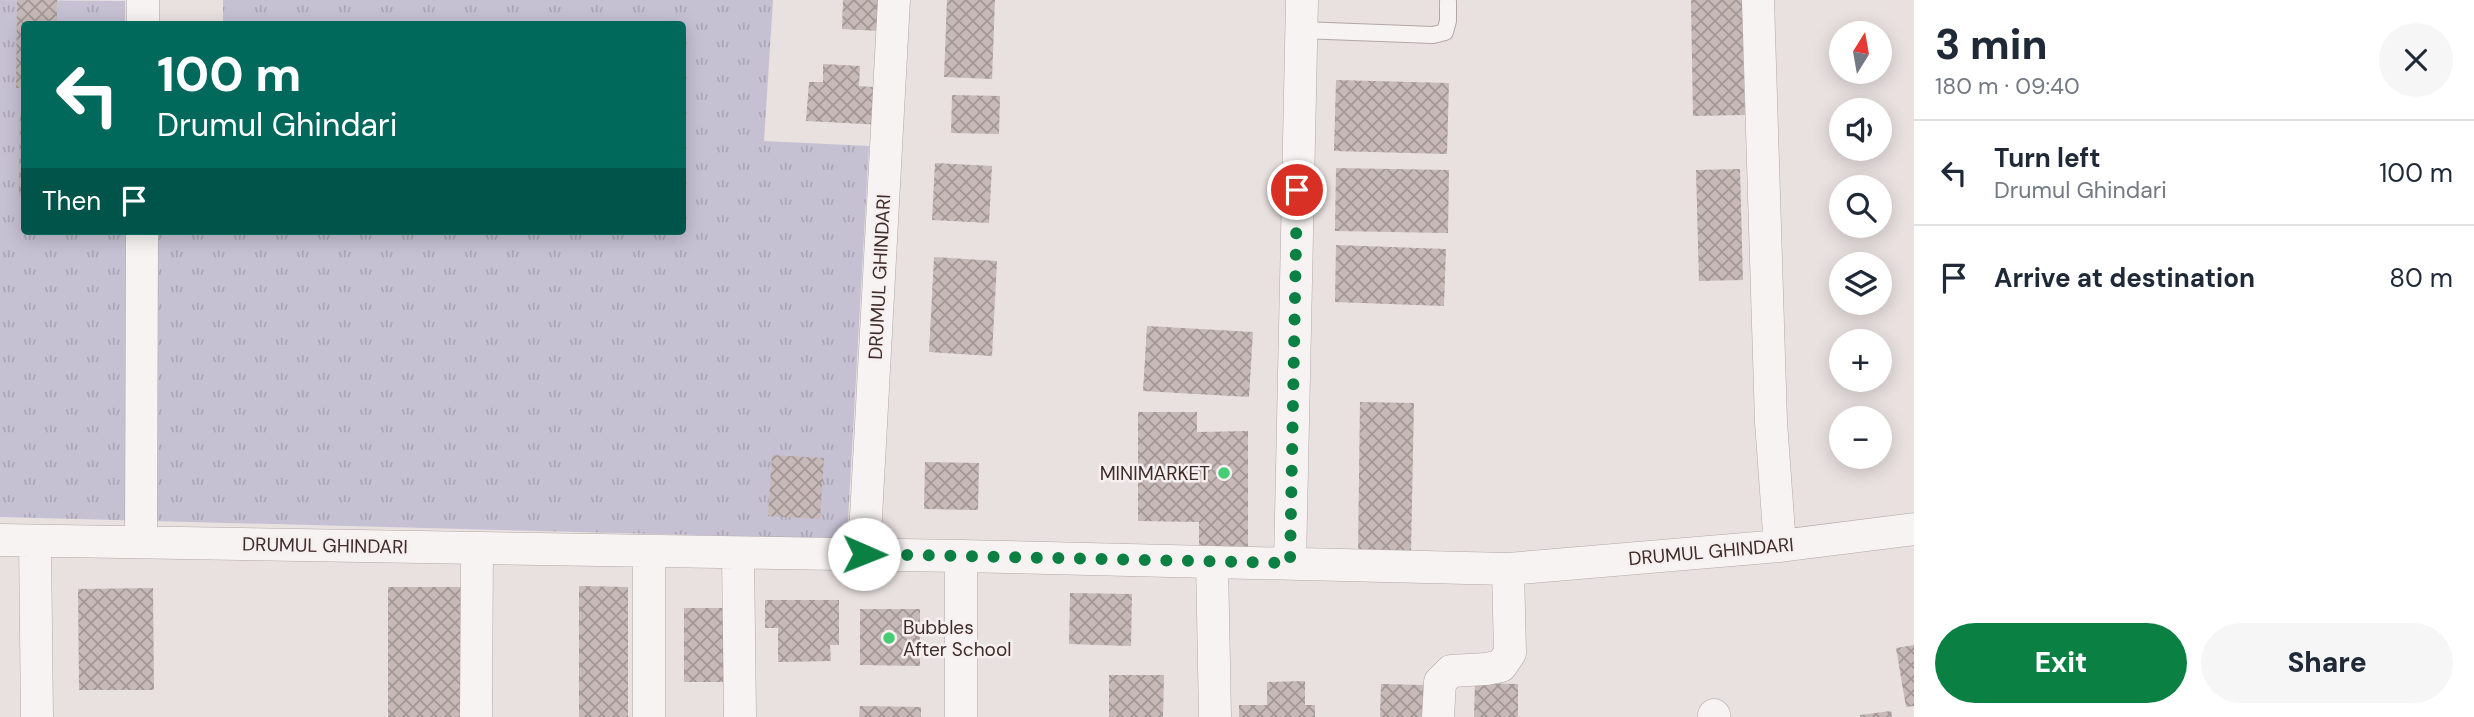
<!DOCTYPE html>
<html lang="en">
<head>
<meta charset="utf-8">
<style>
	body { margin:0; font-family:"DM Sans",sans-serif; background:#f6f6f7; color:#1f2937; height:100vh; display:flex; flex-direction:column; font-size:26px; white-space:nowrap }
	* { box-sizing:border-box; margin:0 }
	p { font-size:23px; color:#747a83 }
	.icon { flex:none; width:38px; height:38px; fill:none; stroke:currentColor; stroke-width:2; stroke-linecap:round; stroke-linejoin:round }
	.map { position:relative; flex:1; overflow:hidden }
	.details { display:flex; flex-direction:column; background:#fff; width:560px }
	.details>* { flex:none }
	.hud { position:absolute; left:21px; top:21px; width:665px; height:214px; border-radius:7px; box-shadow:0 4px 18px #0003; background:#00695c; color:#fff; overflow:hidden }
	.needle { width:46px; rotate:11deg }
	.controls { position:absolute; left:1829px; top:21px; display:grid; gap:14px }
	.controls a { display:grid; place-items:center; width:63px; height:63px; border-radius:50%; background:#fff; box-shadow:0 4px 18px #0003; font-size:35px }
	.pin { position:absolute; display:grid; place-items:center; width:60px; height:60px; color:#fff; margin:-30px; border:4px solid #fff; border-radius:50%; box-shadow:0 2px 7px #0007 }
	.me { position:absolute; width:77px; margin:-38px; rotate:91deg; stroke-linejoin:round; filter:drop-shadow(0 0 5px #0008) }
	.turn { display:flex; align-items:center; gap:24px; height:147px; padding:0 21px; font-size:32px }
	.turn .icon { width:91px; height:91px; stroke-width:2.5 }
	.turn b { display:block; font-size:49px; line-height:60px }
	.then { display:flex; align-items:center; height:66px; padding:0 21px; background:#0003; gap:14px; font-size:26px }
	.round { display:grid; place-items:center; flex:none; width:74px; height:74px; border-radius:37px; background:#f6f6f7 }
	.headline { display:flex; align-items:center; justify-content:space-between; height:119px; padding:0 21px }
	h1 { font-size:42px; font-weight:800; line-height:52px }
	.button { display:flex; gap:14px; margin-top:auto; padding:14px 21px }
	.button a { flex:1; height:80px; border-radius:42px; background:#0b8043; color:#fff; font-size:28px; font-weight:800; line-height:80px; text-align:center }
	.button a+a { background:#f6f6f7; color:#1f2937 }
	ul { padding:0; list-style:none }
	li { display:flex; align-items:center; gap:21px; height:105px; padding:0 21px; border-top:2px solid #e0e1e3 }
	li div { flex:1 }
	li b { display:block; font-size:26px }
	li em { font-style:normal }
	main { display:flex; flex:1; min-height:0 }
	.map>svg:first-child { display:block }
</style>
</head>
<body>
<main>
<div class="map">
<svg width="1914" height="717" viewBox="0 0 1914 717">
	<defs>
		<pattern id="grass-tufts" width="24" height="20" patternUnits="userSpaceOnUse" patternTransform="scale(1.75)"><rect width="24" height="20" fill="#c5c1d3"/><path d="M3 7l-1-3M5 7V3M7 7l1-3M15 17l-1-3M17 17v-4M19 17l1-3" fill="none" stroke="#aaa6b5"/></pattern>
		<pattern id="building-cross-hatch" width="8" height="8" patternUnits="userSpaceOnUse" patternTransform="scale(1.75)"><rect width="8" height="8" fill="#c6b9b7"/><path d="M0 0l8 8M0 8l8-8" fill="none" stroke="#a29795"/></pattern>
	</defs>
	<rect width="100%" height="100%" fill="#e9e1e0"/>
	<path fill="url(#grass-tufts)" d="M0,0L125,1V24H24V231H682V24H223V0H773L764,141L869,146L847,539L0,517Z"/>
	<path fill="url(#building-cross-hatch)" d="M17,0H57V24H24V88H16Z
		M843,0H881L880,31L842,29Z
		M947,0H995L992,79L944,77Z
		M1691,0H1742L1745,115L1693,116Z
		M823,64L860,66L859,86L886,88L884,125L806,121L809,82H823Z
		M1336,80L1449,83L1447,154L1334,151Z
		M952,95L1000,96L999,134L951,133Z
		M20,111L24,112V197H19Z
		M935,163L992,166L989,223L932,220Z
		M1336,168L1449,170L1448,233L1335,231Z
		M1740,169L1743,280L1699,281L1696,170Z
		M1336,245L1446,249L1444,306L1335,302Z
		M934,257L997,261L992,356L929,352Z
		M1147,326L1253,332L1249,397L1143,391Z
		M1360,402L1414,403L1411,551H1358Z
		M1138,412H1197V432L1248,431V552H1199V522L1138,521Z
		M772,455L824,458L820,519L768,516Z
		M925,462L979,463L978,510L924,509Z
		M579,586L628,587V717H579Z
		M388,587H463V717H388Z
		M153,588L154,690H79L78,589Z
		M1070,593L1132,594L1131,646L1069,644Z
		M765,600H839V645H830L831,661L778,662V628H765Z
		M684,608H723V682H684Z
		M860,609H920V666L860,665Z
		M1914,645V706L1906,707L1896,648Z
		M1109,675H1164L1163,717H1109Z
		M1305,681V705H1315V717H1239V705H1267V682Z
		M1475,683L1518,684V717H1474Z
		M1381,684L1424,685V717H1380Z
		M860,706L921,707V717H859Z
		M1891,711L1892,717H1860V715Z"/>
	<g fill="none" stroke-linecap="round" stroke-linejoin="round">
		<defs>
			<path id="lane" d="M1301,30L1433,35L1445,32L1448,21V2"/>
			<path id="street" d="M1758,0L1771,422L1780,546
				M143,24V0
				M0,540L961,556L1508,569L1780,546L1914,529
				M35,541L37,717
				M141,542L142,231
				M649,551V717
				M738,553L740,717
				M864,554L894,0
				M961,556V717
				M1212,562L1215,717
				M1290,563L1302,0
				M1714,715V717
				M476,717L477,548
				M1438,717L1440,682L1451,671L1486,669L1501,666L1510,653L1508,569"/>
		</defs>
		<use href="#lane" stroke="#b3a7a5" stroke-width="18"/>
		<use href="#street" stroke="#b3a7a5" stroke-width="33"/>
		<use href="#lane" stroke="#f7f3f3" stroke-width="16"/>
		<use href="#street" stroke="#f7f3f3" stroke-width="32"/>
	</g>
	<g fill="none" stroke-linecap="round" stroke-linejoin="round">
		<path stroke="#0b8043" stroke-width="12" stroke-dasharray="0 21.6" d="M864,554L1290,563L1297,190"/>
	</g>
	<g fill="#46cd73" stroke="#f6f0f0" stroke-width="2.5">
		<circle cx="1224" cy="473" r="7"/>
		<circle cx="889" cy="638" r="7"/>
	</g>
	<g text-anchor="middle" stroke-width="5" stroke-linejoin="round" paint-order="stroke">
		<g font-size="19" fill="#402c29" stroke="#f6f0f0">
			<text transform="translate(879 277) rotate(-87)" y="7">DRUMUL GHINDARI</text>
			<text transform="translate(325 545) rotate(1)" y="7">DRUMUL GHINDARI</text>
			<text transform="translate(1711 551) rotate(-5)" y="7">DRUMUL GHINDARI</text>
		</g>
		<g font-size="19" fill="#402c29" stroke="#f6f0f0" text-anchor="end">
			<text x="1210" y="480">MINIMARKET</text>
			<text x="903" y="634" text-anchor="start">Bubbles<tspan x="903" dy="22">After School</tspan></text>
		</g>
	</g>
</svg>
<div class="controls">
<a><svg class="needle" viewBox="-14 -14 28 28"><path d="M0-13l5 13h-10z" fill="#e53935"/><path d="M0 13l5-13h-10z" fill="#747a83"/></svg></a>
<a><svg class="icon" aria-label="sound" viewBox="0 0 24 24"><path d="M4 9h4l5-4v14l-5-4H4zM17 9q2 3 0 6"/></svg></a>
<a><svg class="icon" aria-label="search" viewBox="0 0 24 24"><circle cx="10" cy="10" r="6"/><path d="M15 15l6 6"/></svg></a>
<a><svg class="icon" aria-label="layers" viewBox="0 0 24 24"><path d="M12 4l9 5-9 5-9-5zM3 14l9 5 9-5"/></svg></a>
<a>+</a>
<a>−</a>
</div>
<div class="pin" style="left:1297px;top:190px;background:#d93025"><svg class="icon" aria-label="arrive" viewBox="0 0 24 24"><path d="M6 21V4h12l-3 4 3 4H6"/></svg></div>
<svg class="me" style="left:864px;top:554px" viewBox="-20 -20 40 40"><circle r="19" fill="#fff"/><path d="M0-13L10 11 0 6-10 11z" fill="#0b8043"/></svg>
<div class="hud">
<div class="turn"><svg class="icon" aria-label="left" viewBox="0 0 24 24"><path d="M17 20v-9H6M10 6l-5 5 5 5"/></svg><div><b>100 m</b>Drumul Ghindari</div></div>
<div class="then">Then<svg class="icon" aria-label="arrive" viewBox="0 0 24 24"><path d="M6 21V4h12l-3 4 3 4H6"/></svg></div>
</div>
</div>
<section class="details">
<div class="headline"><div><h1>3 min</h1><p>180 m · 09:40</p></div><a class="round"><svg class="icon" aria-label="close" viewBox="0 0 24 24"><path d="M6 6l12 12M18 6L6 18"/></svg></a></div>
<ul>
<li><svg class="icon" aria-label="left" viewBox="0 0 24 24"><path d="M17 20v-9H6M10 6l-5 5 5 5"/></svg><div><b>Turn left</b><p>Drumul Ghindari</p></div><em>100 m</em></li>
<li><svg class="icon" aria-label="arrive" viewBox="0 0 24 24"><path d="M6 21V4h12l-3 4 3 4H6"/></svg><div><b>Arrive at destination</b></div><em>80 m</em></li>
</ul>
<div class="button"><a>Exit</a><a>Share</a></div>
</section>
</main>
</body>
</html>
